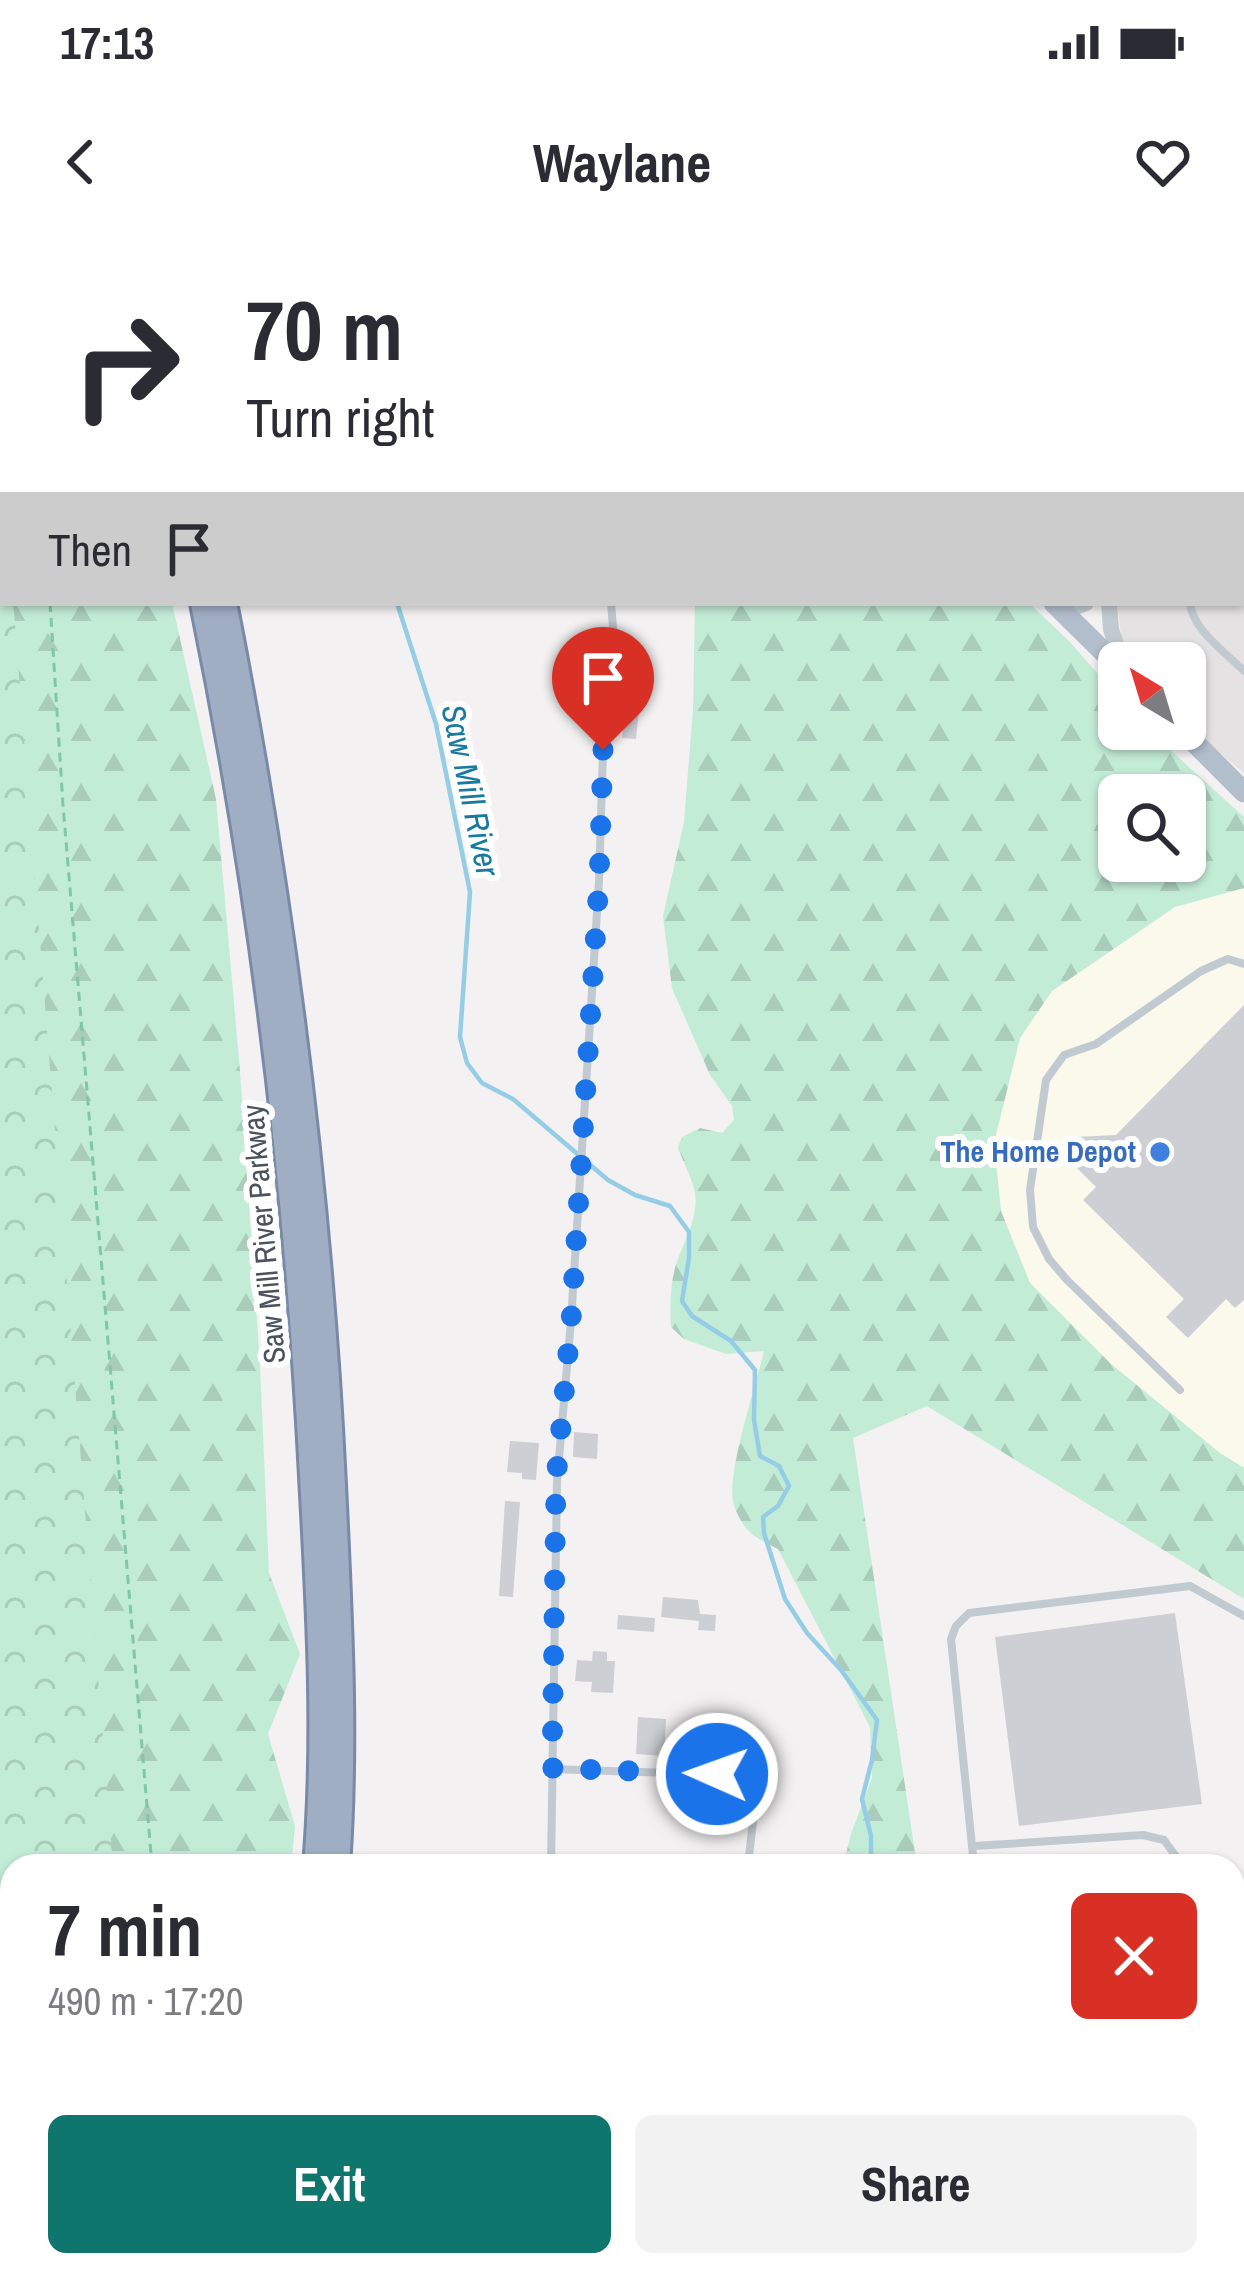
<!DOCTYPE html>
<html lang="en">
<head>
<meta charset="utf-8">
<style>
	body { margin:0; font-family:"Archivo Narrow",sans-serif; background:#f2f2f3; color:#2b2b33; height:100vh; display:flex; flex-direction:column; font-size:45px; white-space:nowrap }
	* { box-sizing:border-box; margin:0 }
	p { font-size:39px; color:#7c7c81 }
	.icon { flex:none; width:66px; height:66px; fill:none; stroke:currentColor; stroke-width:2; stroke-linecap:round; stroke-linejoin:round }
	.map { position:relative; flex:1; overflow:hidden }
	.panel { position:absolute; left:0px; top:1614px; width:1245px; height:423px; display:flex; flex-direction:column; background:#fff; border-radius:36px 36px 0 0; box-shadow:0 3px 9px #0004 }
	.panel>* { flex:none }
	.guide { position:absolute; left:0px; top:0px; width:1245px; height:366px; box-shadow:0 3px 9px #0004; background:#fff; color:#2b2b33; overflow:hidden }
	.needle { width:78px; rotate:322deg }
	.fabs { position:absolute; left:1098px; top:402px; display:grid; gap:24px }
	.fabs a { display:grid; place-items:center; width:108px; height:108px; border-radius:18px; background:#fff; box-shadow:0 3px 9px #0004; font-size:60px }
	.pin { position:absolute; display:grid; place-items:center; width:102px; height:102px; color:#fff; margin:-123px -51px; border-radius:50% 50% 50% 0; rotate:-45deg; box-shadow:0 0 12px #0007 }
	.pin .icon { rotate:45deg }
	.me { position:absolute; width:132px; margin:-66px; rotate:272deg; stroke-linejoin:round; filter:drop-shadow(0 0 9px #0008) }
	.turn { display:flex; align-items:center; gap:42px; height:252px; padding:0 48px; font-size:54px }
	.turn .icon { width:156px; height:156px; stroke-width:2.5 }
	.turn b { display:block; font-size:84px; line-height:102px }
	.then { display:flex; align-items:center; height:114px; padding:0 48px; background:#0003; gap:24px; font-size:45px }
	.round { display:grid; place-items:center; flex:none; width:126px; height:126px; border-radius:18px; background:#f2f2f3 }
	.overview { display:flex; align-items:center; justify-content:space-between; height:204px; padding:0 48px }
	h1 { font-size:72px; font-weight:700; line-height:90px }
	.action { display:flex; gap:24px; margin-top:auto; padding:24px 48px }
	.action a { flex:1; height:138px; border-radius:18px; background:#0f766e; color:#fff; font-size:48px; font-weight:700; line-height:138px; text-align:center }
	.action a+a { background:#f2f2f3; color:#2b2b33 }
	.status { display:flex; justify-content:space-between; align-items:center; height:84px; padding:0 60px; background:#fff; direction:ltr }
	.status svg { height:33px; fill:currentColor }
	header { display:flex; justify-content:space-between; align-items:center; height:156px; padding:0 48px; background:#fff; font-size:54px; font-weight:700 }
	.map>svg:first-child { display:block }
</style>
</head>
<body>
<div class="status"><b>17:13</b><svg viewBox="0 0 49 12"><path d="M0 12V9h3v3zM5 12V6h3v6zM10 12V3h3v9zM15 12V0h3v12zM26 1h20v11H26zM47 4h2v5h-2z"/></svg></div>
<header><svg class="icon" aria-label="back" viewBox="0 0 24 24"><path d="M15 5l-7 7 7 7"/></svg>Waylane<svg class="icon" aria-label="heart" viewBox="0 0 24 24"><path d="M12 20l-8-8c-3-5 5-10 8-4 3-6 11-1 8 4z"/></svg></header>
<div class="map">
<svg width="1244" height="2036" viewBox="0 0 1244 2036">
	<defs>
		<pattern id="forest-firs" width="22" height="20" patternUnits="userSpaceOnUse" patternTransform="scale(3)"><rect width="22" height="20" fill="#c3ecd7"/><path d="M5 1l3.5 6h-7zM16 11l3.5 6h-7z" fill="#a9ccbb"/></pattern>
		<pattern id="park-crowns" width="20" height="18" patternUnits="userSpaceOnUse" patternTransform="scale(3)"><rect width="20" height="18" fill="#c3ecd7"/><path d="M2 6a3 3 0 1 1 6 0M12 15a3 3 0 1 1 6 0" fill="none" stroke="#a9ccbb"/></pattern>
	</defs>
	<rect width="100%" height="100%" fill="#f3f1f1"/>
	<path fill="#fbf8ec" d="M1244,648V1228L1220,1213L1111,1124L1030,1043L1001,970L994,903L1020,798L1052,751L1175,667Z"/>
	<path fill="#e4e2e2" d="M1161,0H1244V533L1185,484V423H1125L1117,363H1242V3H1153Z"/>
	<path fill="url(#forest-firs)" fill-rule="evenodd" d="M0,0H91L92,3H3V363H172L216,559L240,831L260,1125L269,1333L300,1414L268,1494L295,1586L291,1626H12V2025H180L174,2036H0Z
		M695,363H1029L1070,402L1119,458V489H1147L1244,577V648L1175,667L1052,751L1020,798L994,903L1001,971L1030,1043L1111,1124L1220,1213L1244,1228V1359L927,1166L853,1198L917,1626H843L851,1594L872,1538L870,1487L778,1309C767,1303 754,1298 746,1288C741,1282 735,1270 733,1262C727,1232 756,1145 764,1111L726,1114L684,1099L671,1087C670,1068 670,1047 675,1028C682,1004 699,979 695,953C692,938 683,922 678,907L682,897L700,888L722,893L734,880L732,866L710,835L672,748L663,676L684,582L693,469ZM1119,555H1185V621H1119Z"/>
	<path fill="url(#park-crowns)" d="M0,221L3,254V363H13L14,372L113,1626H12V1910L0,1900Z"/>
	<g fill="none" stroke-linecap="round" stroke-linejoin="round">
		<path stroke="#94cde5" stroke-width="4.5" d="M273,0L276,3
			M397,363L436,484L470,652L460,797L467,823L482,843L513,859L608,940L635,955L670,966L689,992V1018L682,1061L692,1076L731,1101L755,1130L754,1180L760,1216L779,1226L789,1246L778,1266L763,1277L764,1293L785,1359L807,1393L841,1430L877,1480L872,1520L862,1559L871,1596V1626
			M900,2025L902,2036"/>
	</g>
	<path fill="#cecfd5" d="M626,446L641,448L636,499L622,498Z
		M1244,765V1060L1235,1068L1226,1059L1188,1098L1166,1077L1184,1059L1083,960L1096,947L1075,926V897L1116,895Z
		M574,1192L598,1194L597,1219L573,1217Z
		M510,1201L539,1203L536,1240L522,1239V1233L507,1232Z
		M505,1261L520,1262L513,1357L499,1356Z
		M663,1357L698,1360L700,1374L716,1375L715,1391L698,1390L699,1381L661,1377Z
		M1175,1373L1202,1564L1019,1586L995,1397Z
		M618,1375L655,1378L654,1392L617,1389Z
		M593,1411L607,1412V1421H615L613,1453L591,1452L592,1442L575,1441L577,1420L592,1421Z
		M638,1477L666,1479L664,1516L636,1514Z"/>
	<g fill="none" stroke-linecap="round" stroke-linejoin="round">
		<defs>
			<path id="trunk" d="M118,0L119,3
				M139,0L140,3
				M203,363C262,651 297,943 312,1236C319,1365 327,1497 316,1626
				M224,363C281,654 319,948 333,1245C339,1372 346,1499 337,1626
				M314,2025V2036
				M216,2036L221,2025
				M239,2036L244,2025"/>
		</defs>
		<use href="#trunk" stroke="#788aa7" stroke-width="30"/>
		<path stroke="#7ec7a9" stroke-width="3" stroke-dasharray="9 6" stroke-linecap="butt" d="M7,0L8,3
			M50,363L63,565L152,1626
			M185,2025L186,2036
			M155,2036L160,2025
			M532,2036L533,2025
			M754,2036L755,2025"/>
		<path stroke="#c2cad1" stroke-width="8" d="M603,3L604,0
			M1110,3L1118,0
			M1242,217L1244,219
			M1190,363C1192,389 1226,413 1244,431
			M1180,1150L1067,1040L1049,1019L1033,987L1030,950L1046,840L1064,815L1096,804L1201,731L1228,719L1244,724
			M552,1529L758,1536L748,1626
			M974,1606L1143,1595L1164,1600L1183,1626
			M551,1626L557,1241L571,1081L599,641L603,510L614,399L611,363
			M974,1626L951,1399L956,1386L969,1373L1190,1346L1244,1376
			M1233,1965L1244,1967
			M1020,2025L1023,2036
			M479,2036L482,2025
			M795,2036L796,2025
			M1154,2036L1165,2025"/>
		<path stroke="#c2cad1" stroke-width="16" d="M1027,0L1028,3
			M1109,363L1111,389L1122,423
			M1063,372L1086,363"/>
		<path stroke="#b3becd" stroke-width="21" d="M690,0L693,3
			M1054,363L1119,427
			M1181,489L1244,552"/>
		<use href="#trunk" stroke="#a0aec4" stroke-width="24"/>
	</g>
	<g fill="none" stroke-linecap="round" stroke-linejoin="round">
		<path stroke="#1a73e8" stroke-width="21" stroke-dasharray="0 37.8" d="M603,510L599,641L571,1081L556,1240L552,1528L717,1534"/>
	</g>
	<circle fill="#3f7fe0" stroke="#fff" stroke-width="4.5" cx="1160" cy="912" r="12"/>
	<g text-anchor="middle" stroke-width="12" stroke-linejoin="round" paint-order="stroke">
		<g font-size="30" font-weight="bold" fill="#366cbe" stroke="#fff" text-anchor="end">
			<text x="1136" y="922">The Home Depot</text>
		</g>
		<g font-size="30" fill="#4a525d" stroke="#fff">
			<text transform="translate(264 994) rotate(-95)" y="10">Saw Mill River Parkway</text>
		</g>
		<g font-size="33" font-style="italic" fill="#1879a1" stroke="#fff">
			<text transform="translate(471 550) rotate(78)" y="12">Saw Mill River</text>
		</g>
	</g>
</svg>
<div class="fabs">
<a><svg class="needle" viewBox="-14 -14 28 28"><path d="M0-13l5 13h-10z" fill="#e53935"/><path d="M0 13l5-13h-10z" fill="#7c7c81"/></svg></a>
<a><svg class="icon" aria-label="search" viewBox="0 0 24 24"><circle cx="10" cy="10" r="6"/><path d="M15 15l6 6"/></svg></a>
</div>
<div class="pin" style="left:603px;top:510px;background:#d93025"><svg class="icon" aria-label="arrive" viewBox="0 0 24 24"><path d="M6 21V4h12l-3 4 3 4H6"/></svg></div>
<svg class="me" style="left:717px;top:1534px" viewBox="-20 -20 40 40"><circle r="17" fill="#1a73e8" stroke="#fff" stroke-width="3"/><path d="M0-11L8 9 0 5-8 9z" fill="#fff"/></svg>
<div class="guide">
<div class="turn"><svg class="icon" aria-label="right" viewBox="0 0 24 24"><path d="M7 20v-9h11M14 6l5 5-5 5"/></svg><div><b>70 m</b>Turn right</div></div>
<div class="then">Then<svg class="icon" aria-label="arrive" viewBox="0 0 24 24"><path d="M6 21V4h12l-3 4 3 4H6"/></svg></div>
</div>
<section class="panel">
<div class="overview"><div><h1>7 min</h1><p>490 m · 17:20</p></div><a class="round" style="background:#d93025;color:#fff"><svg class="icon" aria-label="close" viewBox="0 0 24 24"><path d="M6 6l12 12M18 6L6 18"/></svg></a></div>
<div class="action"><a>Exit</a><a>Share</a></div>
</section>
</div>
</body>
</html>
